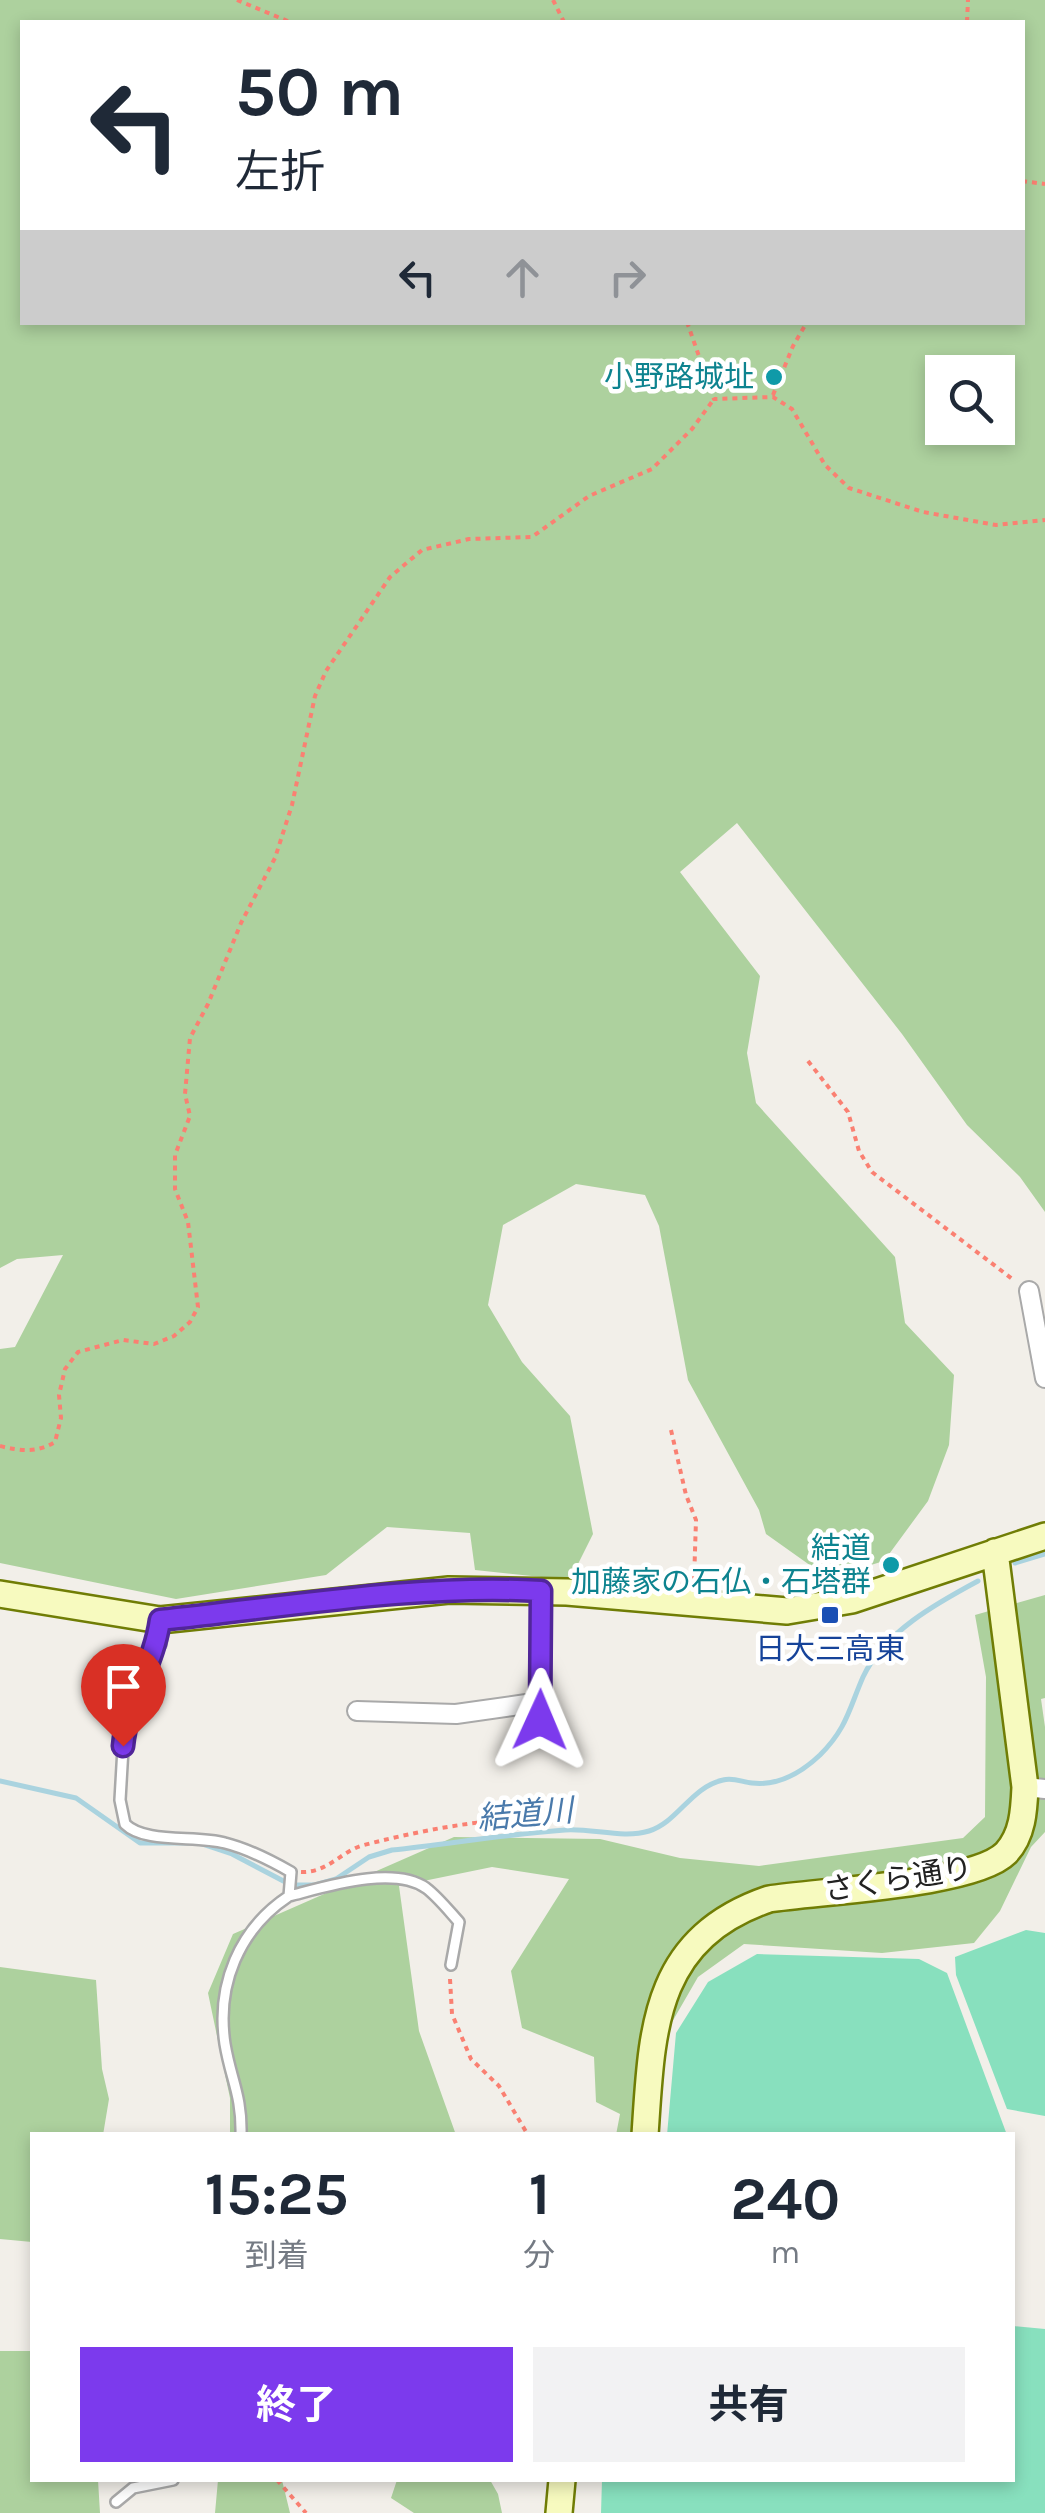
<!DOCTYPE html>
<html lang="ja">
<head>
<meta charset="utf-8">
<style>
	body { margin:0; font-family:Karla,"Noto Sans JP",sans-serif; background:#f2f2f3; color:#1f2937; height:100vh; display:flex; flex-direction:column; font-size:38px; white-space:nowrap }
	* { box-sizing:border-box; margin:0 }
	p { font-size:32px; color:#747a83 }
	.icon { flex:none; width:55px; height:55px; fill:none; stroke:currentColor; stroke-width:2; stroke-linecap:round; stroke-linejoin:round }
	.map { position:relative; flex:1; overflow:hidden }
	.drawer { position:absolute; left:30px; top:2132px; width:985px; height:350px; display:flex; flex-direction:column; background:#fff; border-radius:0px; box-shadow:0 5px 15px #0003 }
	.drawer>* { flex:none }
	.banner { position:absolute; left:20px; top:20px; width:1005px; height:305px; border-radius:0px; box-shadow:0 5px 15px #0003; background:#fff; color:#1f2937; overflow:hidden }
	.fabs { position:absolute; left:925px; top:355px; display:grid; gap:20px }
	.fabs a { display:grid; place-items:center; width:90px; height:90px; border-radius:0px; background:#fff; box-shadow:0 5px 15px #0003; font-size:50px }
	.pin { position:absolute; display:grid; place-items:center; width:85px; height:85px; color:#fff; margin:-102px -42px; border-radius:50% 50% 50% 0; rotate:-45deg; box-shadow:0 0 10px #0007 }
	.pin .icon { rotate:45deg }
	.me { position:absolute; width:110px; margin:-55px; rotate:1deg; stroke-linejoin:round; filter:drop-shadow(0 0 8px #0008) }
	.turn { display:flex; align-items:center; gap:35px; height:210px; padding:0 50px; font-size:45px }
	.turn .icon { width:130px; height:130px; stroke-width:2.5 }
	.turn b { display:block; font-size:70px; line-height:85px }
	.lanes { display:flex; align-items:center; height:95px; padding:0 50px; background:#0003; justify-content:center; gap:50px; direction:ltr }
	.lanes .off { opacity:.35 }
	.eta { display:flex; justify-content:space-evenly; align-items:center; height:170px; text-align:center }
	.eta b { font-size:60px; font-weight:700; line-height:70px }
	.cta { display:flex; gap:20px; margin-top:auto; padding:20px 50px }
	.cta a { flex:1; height:115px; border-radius:0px; background:#7c3aed; color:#fff; font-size:40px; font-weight:700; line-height:115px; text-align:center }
	.cta a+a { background:#f2f2f3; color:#1f2937 }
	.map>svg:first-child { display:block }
</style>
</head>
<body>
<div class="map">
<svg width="1045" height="2513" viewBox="0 0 1045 2513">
	<rect width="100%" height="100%" fill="#f2efe9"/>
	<path fill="#add19e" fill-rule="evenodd" d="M0,0H1045V1212L1020,1177L967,1125L902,1034L737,823L680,872L760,976L747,1053L756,1103L895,1257L905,1323L954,1375L949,1445L928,1501L884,1561L828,1578L766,1534L759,1510L688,1380L659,1226L645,1195L576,1184L503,1225L488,1305L522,1362L570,1416L593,1534L570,1580L475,1570L470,1533L387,1527L326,1575L176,1599L0,1563V1349L15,1347L63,1255L17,1259L0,1268ZM22,22H1022V322H22ZM942,372H998V428H942Z
		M1045,1595V1698L1041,1699L1045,1727V1832L1031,1847L1000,1911L974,1943L882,1953L744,1944L698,1977L668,2029L658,2135H616L620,2114L596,2102L594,2057L522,2028L511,1971L569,1879L492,1867L399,1886L419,2031L456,2135H230V2098L208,1993L233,1934L454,1837L600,1839L680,1858L759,1866L963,1838L985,1817L986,1677L975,1615Z
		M0,1967L96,1980L102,2069L109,2099L103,2135H32V2242L0,2239Z
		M0,2351H32V2480H98L100,2513H0Z
		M218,2480H282L290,2513H215Z
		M397,2480H490L498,2494L502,2513H414L391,2498Z"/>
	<path fill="#88e0be" d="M1026,1930L1045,1933V2116L1007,2109L956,1975L955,1957Z
		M757,1954L919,1959L947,1973L1007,2135H667L676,2033L708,1982Z
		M1013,2326L1045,2329V2513H601L602,2480H1012Z"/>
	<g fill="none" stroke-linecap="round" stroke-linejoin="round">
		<path stroke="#aad3df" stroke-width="5" d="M1015,1563L1045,1554
			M0,1781L76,1798L140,1843H199L232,1854L291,1885H315L336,1879L369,1857L392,1850C449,1844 507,1834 565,1830C592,1828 623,1839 649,1831C678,1822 691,1787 723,1780C733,1777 742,1782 752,1783C778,1786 801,1773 820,1755C847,1728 849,1709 863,1677C884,1632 937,1603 978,1581"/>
		<defs>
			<path id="lane" d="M157,1643L124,1731L120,1800L125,1824C145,1844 196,1835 225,1843C249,1849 270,1860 291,1872L289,1896C239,1929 216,1985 225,2044C231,2080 242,2095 241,2135
				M289,1896C325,1887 393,1865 426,1888C438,1897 449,1911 459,1922L451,1965
				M116,2502L133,2488L173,2480"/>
			<path id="street" d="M1029,1291L1045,1378
				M157,1643L160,1620
				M357,1711L456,1714L540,1702
				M540,1720L541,1591
				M1025,1787L1045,1789"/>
			<path id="secondary" d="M0,1594L160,1620L449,1590L567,1592L787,1611L852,1600L1045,1536
				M645,2135C652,2031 652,1939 769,1899C819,1891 974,1885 1006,1853C1023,1835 1024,1810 1025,1787L995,1552
				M559,2513L562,2480"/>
		</defs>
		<use href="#lane" stroke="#a9a9a9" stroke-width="14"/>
		<use href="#street" stroke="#a9a9a9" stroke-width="22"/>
		<use href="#secondary" stroke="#707d05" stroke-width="30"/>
		<path stroke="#fa8072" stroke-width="4" stroke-dasharray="5 5" stroke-linecap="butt" d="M237,0L290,22
			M553,0L564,22
			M967,22L968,0
			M1022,181L1045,184
			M687,322L714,399L773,397L792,409L825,465L849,488L923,512L996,525L1045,520
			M773,395L793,346L807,322
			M808,1061L848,1112L859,1151L872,1172L1015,1281
			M671,1430L686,1495L696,1520L694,1582
			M0,1446C20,1451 37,1453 55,1442L61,1418L59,1395L65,1369L78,1352L123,1340L154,1344L174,1336L190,1322L198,1307L188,1222L175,1189V1155L190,1116L185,1094L190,1038L208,1004L241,923L275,858L292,805L315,696L326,671L390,577L422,550L469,539L532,537L589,496L652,469L692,429L714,399
			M301,1872C328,1873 341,1851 364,1845C438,1826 497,1817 573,1817
			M450,1979L452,2014L471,2059L499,2086L528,2135
			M277,2480L306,2513"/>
		<use href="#lane" stroke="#fff" stroke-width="9"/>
		<use href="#street" stroke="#fff" stroke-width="18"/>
		<use href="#secondary" stroke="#f7fabf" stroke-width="25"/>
	</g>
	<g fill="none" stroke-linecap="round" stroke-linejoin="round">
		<defs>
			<path id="route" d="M123,1746C127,1701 154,1664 160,1620C287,1607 413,1584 541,1591L540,1720"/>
		</defs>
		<use href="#route" stroke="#51269a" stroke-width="25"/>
		<use href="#route" stroke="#7c3aed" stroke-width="18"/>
	</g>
	<g fill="#0f9aa8" stroke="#fff" stroke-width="4">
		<circle cx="774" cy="377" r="10"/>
		<circle cx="891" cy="1565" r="10"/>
	</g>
	<rect fill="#1a4fb4" stroke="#fff" stroke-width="4" x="820" y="1605" width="20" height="20" rx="5"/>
	<g text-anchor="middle" stroke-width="9" stroke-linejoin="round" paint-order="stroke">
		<g font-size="30" fill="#0d838f" stroke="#fff" text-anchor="end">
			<text x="754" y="387">小野路城址</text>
			<text x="871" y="1558">結道<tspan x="871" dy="34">加藤家の石仏・石塔群</tspan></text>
		</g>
		<g font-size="30" fill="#164399" stroke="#fff">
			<text x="830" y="1659">日大三高東</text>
		</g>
		<g font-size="30" fill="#222" stroke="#fff">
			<text transform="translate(898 1879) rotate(-9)" y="10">さくら通り</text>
		</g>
		<g font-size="32" font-style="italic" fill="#4a7aab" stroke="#fff">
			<text transform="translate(525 1814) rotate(-5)" y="11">結道川</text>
		</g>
	</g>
</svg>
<div class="fabs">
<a><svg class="icon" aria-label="search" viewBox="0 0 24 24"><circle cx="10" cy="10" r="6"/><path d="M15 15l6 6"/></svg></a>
</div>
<div class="pin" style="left:123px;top:1746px;background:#d93025"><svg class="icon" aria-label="arrive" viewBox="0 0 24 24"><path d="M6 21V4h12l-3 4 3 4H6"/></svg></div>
<svg class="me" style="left:540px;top:1720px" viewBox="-20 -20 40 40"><path d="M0-17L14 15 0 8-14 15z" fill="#7c3aed" stroke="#fff" stroke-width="4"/></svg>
<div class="banner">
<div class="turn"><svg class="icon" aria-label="left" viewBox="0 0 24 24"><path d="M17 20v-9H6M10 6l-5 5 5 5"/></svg><div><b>50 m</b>左折</div></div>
<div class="lanes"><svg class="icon" aria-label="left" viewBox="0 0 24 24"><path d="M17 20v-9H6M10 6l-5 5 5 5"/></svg><svg class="icon off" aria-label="ahead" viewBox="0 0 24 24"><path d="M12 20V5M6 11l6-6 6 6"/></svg><svg class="icon off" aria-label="right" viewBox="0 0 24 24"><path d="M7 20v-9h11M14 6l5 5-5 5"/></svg></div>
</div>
<section class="drawer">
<div class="eta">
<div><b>15:25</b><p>到着</p></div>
<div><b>1</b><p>分</p></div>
<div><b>240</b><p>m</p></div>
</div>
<div class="cta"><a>終了</a><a>共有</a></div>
</section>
</div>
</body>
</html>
